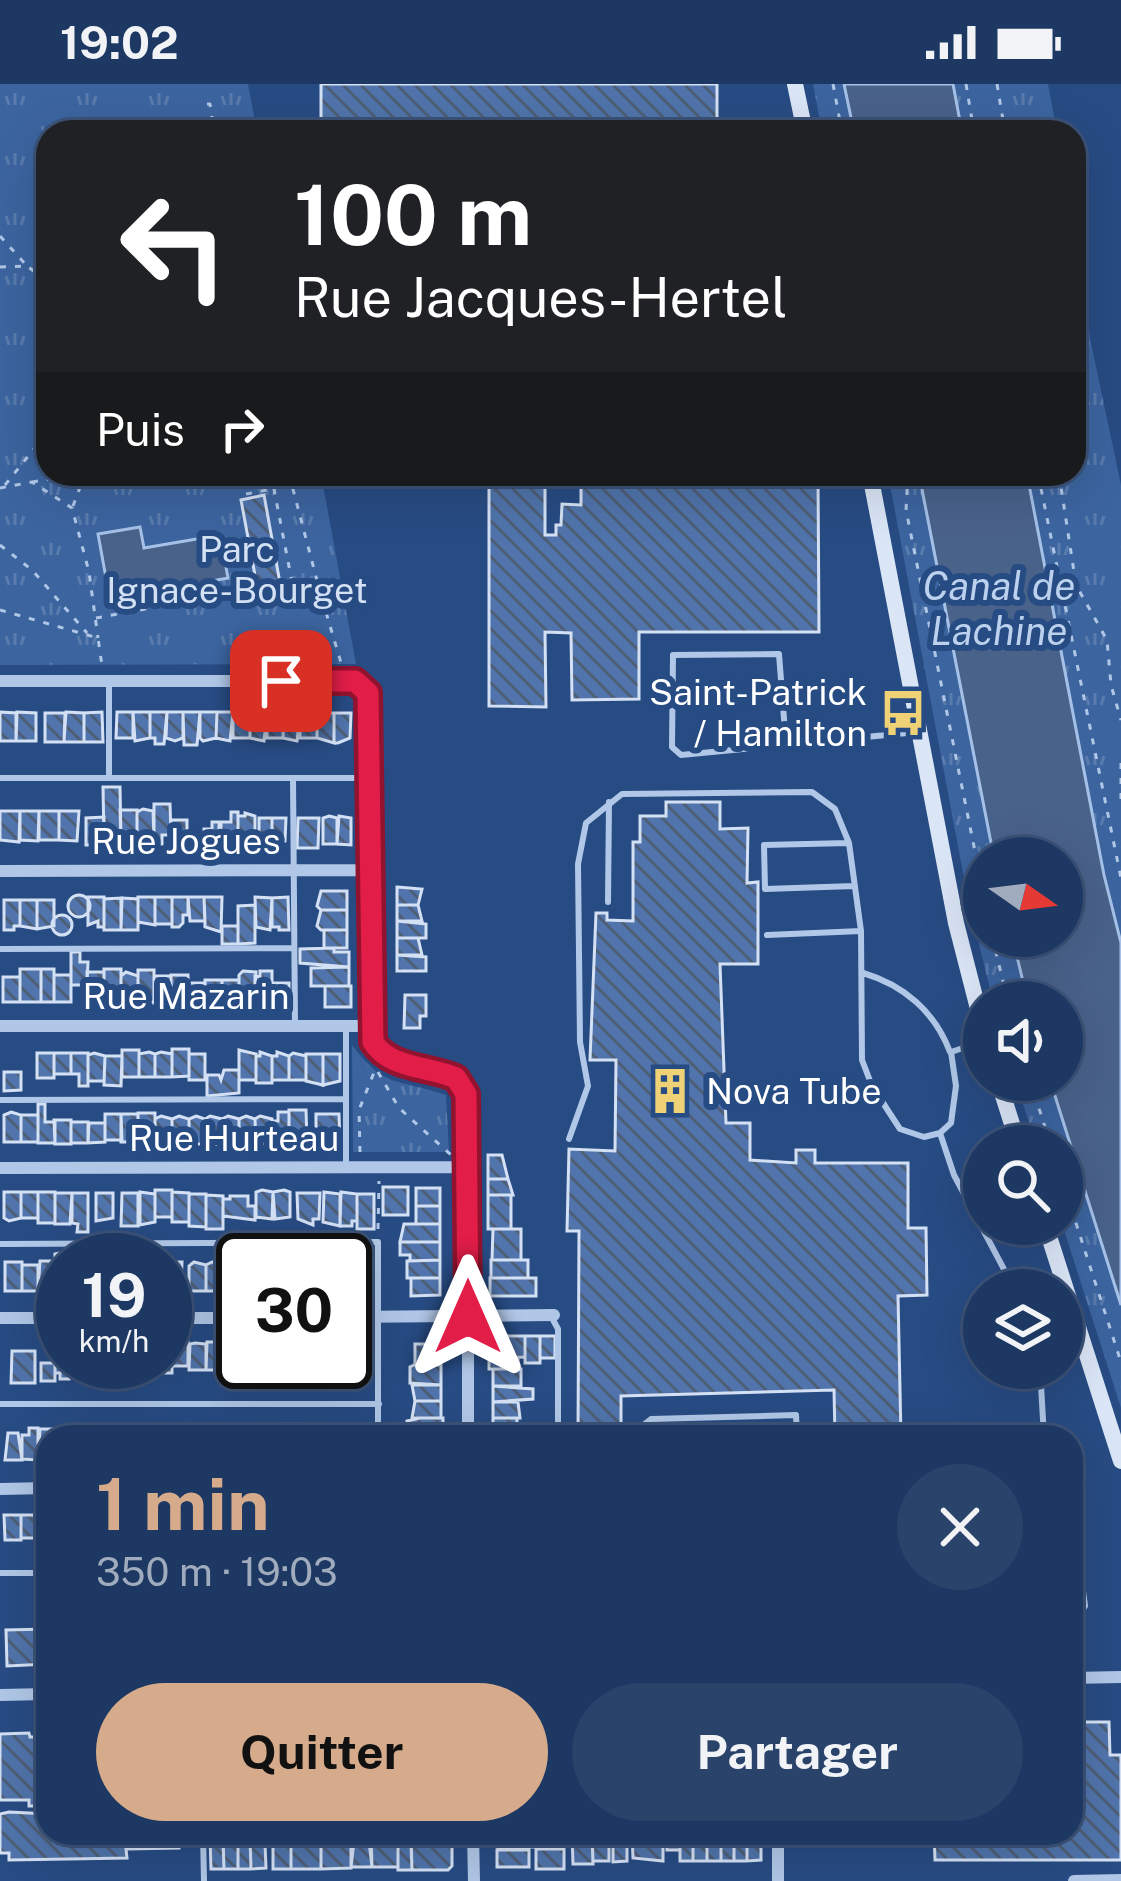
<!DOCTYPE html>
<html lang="fr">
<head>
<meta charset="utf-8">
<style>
	body { margin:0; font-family:"Public Sans",sans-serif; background:#2a436b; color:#f1f3f6; height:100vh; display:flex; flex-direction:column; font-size:45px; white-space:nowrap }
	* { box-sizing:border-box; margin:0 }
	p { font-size:39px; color:#a0acbe }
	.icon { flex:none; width:66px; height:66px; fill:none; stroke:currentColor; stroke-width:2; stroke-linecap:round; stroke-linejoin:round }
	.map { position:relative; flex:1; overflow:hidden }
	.details { position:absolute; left:36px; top:1341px; width:1047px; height:420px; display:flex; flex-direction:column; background:#1d3862; border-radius:36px; box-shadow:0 12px 48px #0002,0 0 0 3px #3b5277 }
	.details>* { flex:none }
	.hud { position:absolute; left:36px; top:36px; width:1050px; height:366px; border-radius:36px; box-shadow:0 12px 48px #0002,0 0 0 3px #3b5277; background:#202124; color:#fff; overflow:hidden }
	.needle { width:78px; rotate:104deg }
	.fabs { position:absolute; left:963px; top:753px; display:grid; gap:24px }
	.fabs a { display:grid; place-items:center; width:120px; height:120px; border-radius:50%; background:#1d3862; box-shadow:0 12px 48px #0002,0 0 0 3px #3b5277; font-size:60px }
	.speed { position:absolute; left:36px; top:1149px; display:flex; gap:24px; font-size:60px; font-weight:700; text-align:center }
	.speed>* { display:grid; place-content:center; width:156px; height:156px; border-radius:50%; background:#1d3862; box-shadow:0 12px 48px #0002,0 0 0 3px #3b5277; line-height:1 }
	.speed small { font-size:30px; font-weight:400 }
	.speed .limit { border:6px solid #111; border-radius:18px; background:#fff; color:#111 }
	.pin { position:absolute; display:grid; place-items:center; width:102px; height:102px; color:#fff; margin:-51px; border-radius:24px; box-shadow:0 6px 18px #0006 }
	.me { position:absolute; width:132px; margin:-66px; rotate:0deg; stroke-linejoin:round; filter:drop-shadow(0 0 9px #0008) }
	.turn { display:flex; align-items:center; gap:42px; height:252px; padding:0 60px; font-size:54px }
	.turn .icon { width:156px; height:156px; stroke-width:2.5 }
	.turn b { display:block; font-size:84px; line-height:102px }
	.then { display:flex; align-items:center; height:114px; padding:0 60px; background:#0003; gap:24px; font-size:45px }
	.round { display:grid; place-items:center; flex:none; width:126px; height:126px; border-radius:63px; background:#2a436b }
	.head { display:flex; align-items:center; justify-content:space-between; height:204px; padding:0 60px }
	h1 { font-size:72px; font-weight:700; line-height:90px; color:#d6ab8b }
	.primary-button { display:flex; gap:24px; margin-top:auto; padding:24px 60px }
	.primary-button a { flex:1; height:138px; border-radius:72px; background:#d6ab8b; color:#111; font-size:48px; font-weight:700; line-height:138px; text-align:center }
	.primary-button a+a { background:#2a436b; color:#f1f3f6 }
	.status { display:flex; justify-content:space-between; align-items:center; height:84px; padding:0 60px; background:#1d3862; direction:ltr }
	.status svg { height:33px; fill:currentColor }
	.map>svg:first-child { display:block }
</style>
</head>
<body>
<div class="status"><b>19:02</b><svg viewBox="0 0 49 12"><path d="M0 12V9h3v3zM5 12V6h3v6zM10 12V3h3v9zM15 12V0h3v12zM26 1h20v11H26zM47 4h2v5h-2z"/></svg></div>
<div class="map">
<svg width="1121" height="1797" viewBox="0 0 1121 1797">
	<defs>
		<pattern id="park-tufts" width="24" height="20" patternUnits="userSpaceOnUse" patternTransform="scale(3)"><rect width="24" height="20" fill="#3c649f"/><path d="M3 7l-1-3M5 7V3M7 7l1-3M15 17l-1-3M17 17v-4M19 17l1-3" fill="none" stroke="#597bad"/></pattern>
		<pattern id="building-back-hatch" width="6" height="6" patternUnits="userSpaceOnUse" patternTransform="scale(3)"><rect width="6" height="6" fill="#5074ab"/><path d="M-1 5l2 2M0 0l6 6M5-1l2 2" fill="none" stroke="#4e5e77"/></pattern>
	</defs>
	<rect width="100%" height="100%" fill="#274b83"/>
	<path fill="url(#park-tufts)" fill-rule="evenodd" d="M0,0H248L257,48H48V390H321L356,580L0,581Z
		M813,0H1048L1057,48H822Z
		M1074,146L1091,259L1121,401V1324L1062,1140V1062H1037L1015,996H1062V918H993L967,810L888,390H1074ZM984,774H1062V852H984Z
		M352,961C385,1005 396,994 446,1011L449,1068H353Z"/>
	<path fill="#49628a" stroke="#a5c1e7" stroke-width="3" d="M844,0H953L962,48H854Z
		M919,390H1027L1104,791L1121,859V1221L1050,996H1062V918H1028L1012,852H1062V774H994Z
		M140,443L144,464L220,451L228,494L110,516L98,450Z"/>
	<path fill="url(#building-back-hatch)" stroke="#d4e1f5" stroke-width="3" d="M321,0H717V48H321Z
		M489,390H545V451H556V441H561L562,420L581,421V390H818L819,548H639V615L572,616L571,549L545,548L546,623L489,622Z
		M264,411L280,499L257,502L241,416Z
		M0,628L16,629V657H0Z
		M17,628L36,629V657H16Z
		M66,628L84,629V658H64Z
		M102,628L103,658H84V629Z
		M117,628H133V654H116Z
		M133,628H150V654L135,657Z
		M150,628H167L164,660H155V654H150Z
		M167,628H183V654L175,657L166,654Z
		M183,628H200L197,661H184Z
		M200,628H217L216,654L203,657L200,654Z
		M217,628H233L230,657L216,654Z
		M233,628H250V654H233Z
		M250,628L267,629L264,657L250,654Z
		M45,629H65L64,658H45Z
		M267,629H284L283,654H267Z
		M284,629H300L297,657L283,654Z
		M300,629H317V654H300Z
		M317,629H334V659L317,654Z
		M334,629H351L350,654L338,659H334Z
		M103,703H120L121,754L104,755Z
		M666,718H720V745L748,744L747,799L758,798V880H720L726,1039H750V1076L796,1079V1066H815V1079H908V1144H926L927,1211L898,1212L901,1353H835L834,1306L621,1312V1353H578L579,1147H567L569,1065L615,1067L616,976H590L596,829H607V836L633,837V758H640V732H666Z
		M154,720H170L171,751H162V760H154Z
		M143,725L153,727L154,754H137V728Z
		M120,726H137V755H121Z
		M0,727H20L19,758L0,756Z
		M20,727H39L38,757L20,756Z
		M39,727H59V756H39Z
		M59,727H79L77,757L59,756Z
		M231,728H238V759H221V738H231Z
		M245,729L255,732V759H238V732H245Z
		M329,732L337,734V760H323V734Z
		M339,732L351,734V761L337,760Z
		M104,733V761H86V734Z
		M259,734H272V756H259Z
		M272,734H286L285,757L272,756Z
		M298,734H319L318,764H297Z
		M171,736H187V765L171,766Z
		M212,738H219V763H204V745H212Z
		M397,803L422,805L418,821H397Z
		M321,807H347V826H321L317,822Z
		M68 822a11 11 0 1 1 22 0a11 11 0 1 1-22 0Z
		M88,813H104V843H98V837L88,841Z
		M138,813H155V841L138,838Z
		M155,813H172V840H155Z
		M172,813H188V831H183V839L179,843H172Z
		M188,813H204L205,837H190Z
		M204,813H222L221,848L205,843Z
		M255,813L272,814L270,846L256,843Z
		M288,813L289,846H279V843H272V814Z
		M121,814V846H104V815Z
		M122,814L138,815V846H121Z
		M4,816H20V842H14V846H4Z
		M20,816H37V845L20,842Z
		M37,816H54V842L37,845Z
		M255,821V859L238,860V822Z
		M397,821H418L422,837H397Z
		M321,826H347V846H321L317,842Z
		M52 841a10 10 0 1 1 20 0a10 10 0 1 1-20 0Z
		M397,837L426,840V854H397Z
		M222,842H238V860H222Z
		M324,846H347V864H324Z
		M397,854H418L422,871H397Z
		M334,864V868H349V883L300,879V865Z
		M71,868H80V878H88L87,901H71Z
		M397,871L426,873V887H397Z
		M349,883V902H311V884Z
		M20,885H41V918H20Z
		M41,885H54V918H41Z
		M104,885H121V918H104Z
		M138,886H154V918H138Z
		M243,887L256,888L255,920H239V891Z
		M260,887H272V920H255V892L260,893Z
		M87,888H104V918H96V921H87Z
		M126,888L138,892V918H121V892Z
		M54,891H71V918H54Z
		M171,891H188V919H171Z
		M154,892H171V919H154Z
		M3,893H20V918H3Z
		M205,896H222V920H205Z
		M222,896H239V921H222Z
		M188,899H205V919H188Z
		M272,899H289V922H272Z
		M325,902H351V923H325Z
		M405,911H426V932H420V944H404Z
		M172,965H189V992L172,993Z
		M122,966H139V993H122Z
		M239,966L256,970V996H239Z
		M149,968L155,970V993H139V970Z
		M161,968L172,970V993H155V970Z
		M260,968L272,972V999H256V972H260Z
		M277,968L289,972V996H272V972H277Z
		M37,969H54V994H37Z
		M54,969H71V990H54Z
		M71,969H88V1002H79V990H71Z
		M94,969L105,972L104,997H88V971Z
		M293,969L306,972V996H289V972Z
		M189,970H205V996H189Z
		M306,970H323V1001L306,997Z
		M323,970H340V997L323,1001Z
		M105,972H122L121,1002L104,1001Z
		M224,986H239V1009L207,1012V991H219L221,996Z
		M4,988H21V1006L4,1007Z
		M38,1020H45V1038H55V1059H38Z
		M289,1026H306L307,1057H289Z
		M11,1028L21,1031V1058H4V1031Z
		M278,1028H289V1057H272V1037H278Z
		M138,1029H155V1058H138Z
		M105,1030H121L122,1056H105Z
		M121,1030H138V1058H121Z
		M316,1030H339L340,1061H316Z
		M21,1031H38V1058H21Z
		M161,1032L172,1035V1060L155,1061V1035Z
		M179,1032L189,1035V1060H172V1035Z
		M196,1032L205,1035V1060H189V1035Z
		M210,1032L222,1035V1060H205V1035Z
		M228,1032L239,1035V1060H222V1035Z
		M246,1032L255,1035L256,1060H239V1035Z
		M260,1032L272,1035V1060H256L255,1035Z
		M54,1036H71V1060H55Z
		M71,1038H88V1059H71Z
		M89,1039H105V1058L88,1059Z
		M488,1071H502L508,1095H488Z
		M488,1095H508L513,1111H488Z
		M383,1103H408V1131H383Z
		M416,1104H440V1122H416Z
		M155,1106H172V1133H155Z
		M262,1106L273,1108L272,1135L256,1133V1108Z
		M284,1106L290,1108V1133L275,1135L273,1108Z
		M4,1108H21V1134L9,1137L4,1134Z
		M21,1108H38V1134H21Z
		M38,1108H55V1139H38Z
		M140,1108L155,1110V1138L140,1141Z
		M172,1108L189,1109V1138H172Z
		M324,1108L340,1110V1142L323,1138Z
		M341,1108L357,1110V1137H352V1142H340Z
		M55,1109H72L70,1140H55Z
		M72,1109H88V1148H77L78,1140L72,1139Z
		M96,1109H113V1134L96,1137Z
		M122,1109H138V1142H121Z
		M297,1109H320L319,1135H313V1141L298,1135Z
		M189,1110H206V1143L189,1142Z
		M357,1110H374V1145H357Z
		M206,1111L223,1112V1145H206Z
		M488,1111H511V1145H488Z
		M230,1112H248V1122H255V1136L223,1132V1115H230Z
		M416,1122H440V1140H416Z
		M404,1140H440V1158H400Z
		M493,1145H521V1176H492Z
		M400,1158H440V1176L410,1177V1171H400Z
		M65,1168L72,1170V1176H63V1193H55V1170Z
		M440,1176V1194H407V1177Z
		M491,1176H528V1194H491Z
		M40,1177H54L55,1206L38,1207Z
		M345,1177L356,1180V1207H345Z
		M5,1178H22V1207H5Z
		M165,1178H182L181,1205H176V1210L165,1205Z
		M194,1178L206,1181V1207H189V1182Z
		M212,1178L223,1181V1207H206V1181Z
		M22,1181H38V1207H22Z
		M356,1184H373V1207H356Z
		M223,1185H240L239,1209H223Z
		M411,1194H440V1211L411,1212Z
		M490,1194H536V1212H490Z
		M489,1252H525V1273L489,1274Z
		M525,1252H540V1279H525Z
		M540,1252H555V1274H540Z
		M55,1255H63V1278H75V1289H69V1295H60V1289H55Z
		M361,1255L374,1258V1283H357V1258Z
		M345,1256H357V1292L340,1293Z
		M165,1258H172V1289H155V1278H165Z
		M172,1258H188V1282H172Z
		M207,1258H223V1286H206Z
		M223,1258H240L237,1299H226Z
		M240,1258L243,1278H256V1299H243Z
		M195,1259L206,1260V1286H189L190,1260Z
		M415,1260H438V1281H415Z
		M12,1267H35V1299H11Z
		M489,1274L518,1276V1285H489Z
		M41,1279H55V1297H41Z
		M414,1281H441V1301L410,1299V1283Z
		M493,1285H521V1302H493Z
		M412,1301H441V1317H415Z
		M493,1302L533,1305V1315L493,1318Z
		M415,1317H441V1334H412Z
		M493,1318H518L520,1334H493Z
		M420,1334H443V1351L407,1349V1337Z
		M493,1334H517V1351H493Z
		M29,1344H38V1376L22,1375V1351H29Z
		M40,1345H55V1353H48V1376H38Z
		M8,1349H18L22,1376H5Z
		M4,1431H21V1456H5Z
		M21,1431H38V1454H21Z
		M38,1431H48V1465H41L38,1457Z
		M48,1545V1580L7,1582L6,1546Z
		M1071,1638H1109L1110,1671H1121V1776H935L934,1749H1071Z
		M29,1649L30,1653H48V1722H29V1716H0V1650Z
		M9,1728L48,1730V1749H179V1764L126,1765L127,1774L9,1776V1769H0V1730Z
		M355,1749H368L372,1783H351Z
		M371,1749H398V1783H372Z
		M398,1749H411L412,1786H398Z
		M411,1749H452V1760H411Z
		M497,1749H543V1762L498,1765Z
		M592,1749H609V1777H593Z
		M613,1749H627V1777L613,1778Z
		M632,1749L663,1752V1777L633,1774Z
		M667,1749H680V1766H667Z
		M734,1749H747V1777H734Z
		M747,1749H761V1776L747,1777Z
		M572,1751H592L593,1780H573Z
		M680,1751H693V1777H680Z
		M223,1752L224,1785H211L210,1753Z
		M238,1753H250L251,1785H238Z
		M693,1753H707V1777H693Z
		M707,1753H721V1777H707Z
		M721,1753H734V1777H721Z
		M261,1754V1759H265L266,1784L251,1785L250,1755Z
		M223,1757H238V1785H224Z
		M291,1757H321V1785H291Z
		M321,1757H351V1784L321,1785Z
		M273,1759H291V1785H273Z
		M411,1760H452V1782L448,1786H412Z
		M536,1765H564V1785H536Z
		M497,1766H529V1783H497Z"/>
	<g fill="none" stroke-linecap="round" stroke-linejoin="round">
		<path stroke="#b0c7e7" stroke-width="3" stroke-dasharray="6 9" stroke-linecap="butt" d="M833,0L842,48
			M966,0L974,48
			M997,0L1005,48
			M207,20H210L214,48
			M0,152L27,182
			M0,183L27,182L48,198
			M289,390L319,504
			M908,390L906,426L984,812
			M1038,390L1121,794
			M1059,390L1076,501L1107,556L1111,601L1121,636
			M32,398L78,390
			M5,401L38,360L48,338
			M289,401L274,405L292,498
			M0,404L32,398L72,424L89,488L98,554
			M246,410L272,405
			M73,422L85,390
			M0,461L32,486L87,549
			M0,526L98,554L102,582
			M96,534L239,508L277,511L292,499L319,505L342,582
			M1121,679V716
			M992,852L1008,918
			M378,988L399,1024L451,1071
			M1030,996L1051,1062
			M360,1068L359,1026L375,986
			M1062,1096L1121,1278
			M378,1145L379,1097"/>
		<path stroke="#b0c7e7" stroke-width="6" d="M786,661L779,570L673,571L672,663L681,671L907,649L915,646
			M0,694H367
			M109,694V597
			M293,694L295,942
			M849,759L764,761L765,805L854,802
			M608,818L609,718
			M767,851L861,847
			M0,865L294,864
			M863,889C904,901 935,928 950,968
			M0,1016L346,1015
			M940,1049L954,1091L1015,1206
			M569,1055L588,1002L580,958L578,780L586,739L622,710L812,708L835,725L849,759L861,847L862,976L872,1002L900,1045L924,1053L940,1049L951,1039L956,1002L951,968L984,957
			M346,1080V943
			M0,1160L378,1158V1353
			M551,1232L558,1245V1353
			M1040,1284L1044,1353
			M0,1320H379
			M636,1353L637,1346L651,1335L796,1331L797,1353
			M1071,1419L1085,1522L1071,1541
			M0,1489H48
			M203,1749L204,1797"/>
		<path stroke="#b0c7e7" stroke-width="12" d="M0,597H355L368,609L373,958C389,985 428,983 456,994L463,1001L468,1020V1353
			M0,787L371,786
			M0,942H372
			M0,1084L468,1083
			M345,1233L554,1231
			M0,1234H63
			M165,1234H243
			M0,1405L48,1404
			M1071,1594L1121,1593
			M0,1611L48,1610
			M473,1749L474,1797
			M778,1749V1797
			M1074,1797L1121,1796"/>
		<path stroke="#dae5f6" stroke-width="16" d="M795,0L805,48
			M870,390L956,839L984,948
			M998,996L1019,1062
			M1045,1140L1121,1377"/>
	</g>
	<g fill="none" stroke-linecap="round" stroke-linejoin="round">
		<defs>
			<path id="route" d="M281,597H355L368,609L373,958C390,985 428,982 456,994L466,1010L468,1233"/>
		</defs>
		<use href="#route" stroke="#92132f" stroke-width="30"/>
		<use href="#route" stroke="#e11d48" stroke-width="21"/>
	</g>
	<defs>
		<symbol id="bus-bare" viewBox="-9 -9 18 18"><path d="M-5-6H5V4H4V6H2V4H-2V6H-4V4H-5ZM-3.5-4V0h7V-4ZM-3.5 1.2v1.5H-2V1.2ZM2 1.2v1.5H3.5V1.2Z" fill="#efd176" stroke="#274b83" stroke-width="2.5" paint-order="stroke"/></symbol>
		<symbol id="building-bare" viewBox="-9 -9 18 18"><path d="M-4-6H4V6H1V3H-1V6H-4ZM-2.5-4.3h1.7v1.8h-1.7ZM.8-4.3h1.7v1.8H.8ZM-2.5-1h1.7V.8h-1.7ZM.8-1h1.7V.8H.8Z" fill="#efd176" stroke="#274b83" stroke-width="2.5" paint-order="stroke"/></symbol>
	</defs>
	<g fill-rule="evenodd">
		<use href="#bus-bare" x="870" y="596" width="66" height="66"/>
		<use href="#building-bare" x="637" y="974" width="66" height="66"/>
	</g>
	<g text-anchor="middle" stroke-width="12" stroke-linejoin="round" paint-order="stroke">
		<g font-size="36" fill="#d4e1f5" stroke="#274b83">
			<text x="237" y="478">Parc<tspan x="237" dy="41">Ignace-Bourget</tspan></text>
		</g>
		<g font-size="36" fill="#fff" stroke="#274b83" text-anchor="end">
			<text x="867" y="621">Saint-Patrick<tspan x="867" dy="41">/ Hamilton</tspan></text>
			<text x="706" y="1020" text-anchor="start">Nova Tube</text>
		</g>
		<g font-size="36" fill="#fff" stroke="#274b83">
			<text x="186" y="770">Rue Jogues</text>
			<text x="186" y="925">Rue Mazarin</text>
			<text x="234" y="1067">Rue Hurteau</text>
		</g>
		<g font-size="39" font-style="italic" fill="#bcd1ee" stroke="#274b83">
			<text x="999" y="516">Canal de<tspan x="999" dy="45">Lachine</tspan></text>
		</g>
	</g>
</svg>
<div class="fabs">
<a><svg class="needle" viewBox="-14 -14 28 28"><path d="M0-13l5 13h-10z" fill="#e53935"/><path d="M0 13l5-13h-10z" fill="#a0acbe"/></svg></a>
<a><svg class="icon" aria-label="sound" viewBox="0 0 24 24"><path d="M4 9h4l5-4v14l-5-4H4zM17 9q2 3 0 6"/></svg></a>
<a><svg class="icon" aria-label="search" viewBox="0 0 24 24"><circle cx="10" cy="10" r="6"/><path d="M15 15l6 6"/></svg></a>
<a><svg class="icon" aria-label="layers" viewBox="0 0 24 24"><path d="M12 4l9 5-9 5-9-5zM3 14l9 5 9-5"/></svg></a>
</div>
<div class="speed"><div>19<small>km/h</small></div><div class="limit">30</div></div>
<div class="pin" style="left:281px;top:597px;background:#d93025"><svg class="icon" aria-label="arrive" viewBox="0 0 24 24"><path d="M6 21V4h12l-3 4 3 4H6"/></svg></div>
<svg class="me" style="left:468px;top:1233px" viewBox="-20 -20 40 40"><path d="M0-17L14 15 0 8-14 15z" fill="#e11d48" stroke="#fff" stroke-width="4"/></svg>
<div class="hud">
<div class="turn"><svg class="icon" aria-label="left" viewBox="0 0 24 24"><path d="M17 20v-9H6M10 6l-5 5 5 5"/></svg><div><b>100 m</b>Rue Jacques-Hertel</div></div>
<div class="then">Puis<svg class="icon" aria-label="right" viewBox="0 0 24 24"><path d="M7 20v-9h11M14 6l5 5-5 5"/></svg></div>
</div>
<section class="details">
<div class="head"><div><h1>1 min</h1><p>350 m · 19:03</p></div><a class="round"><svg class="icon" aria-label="close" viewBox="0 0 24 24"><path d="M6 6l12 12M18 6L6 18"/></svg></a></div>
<div class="primary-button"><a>Quitter</a><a>Partager</a></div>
</section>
</div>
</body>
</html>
